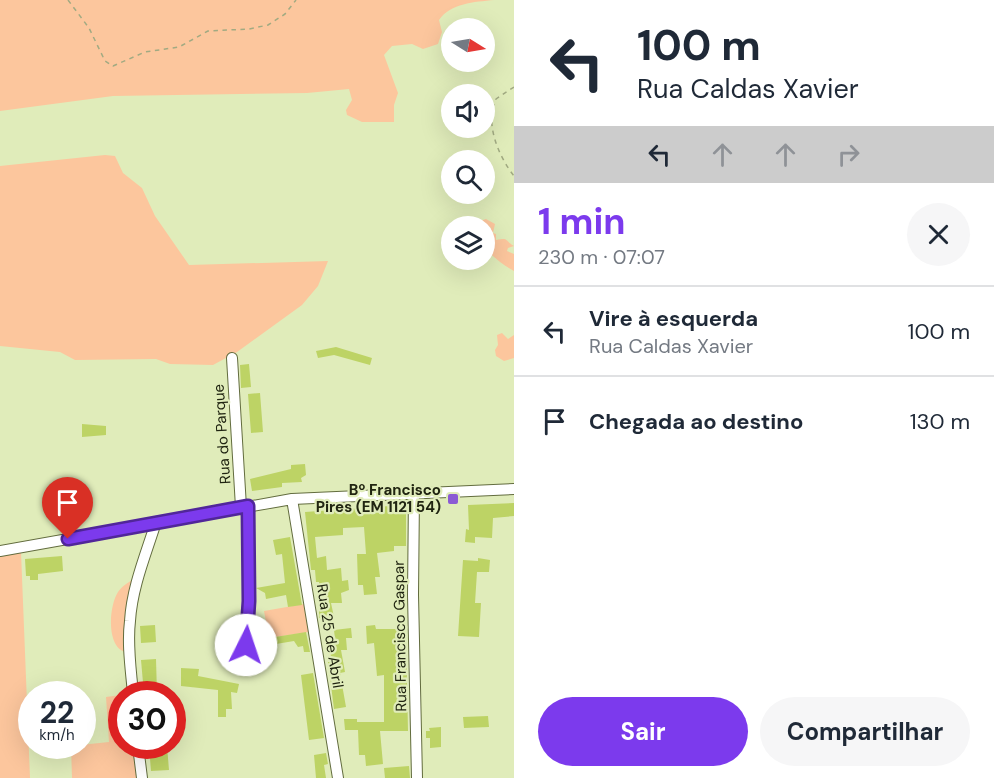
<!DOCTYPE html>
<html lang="pt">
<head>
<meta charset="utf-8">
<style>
	body { margin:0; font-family:"DM Sans",sans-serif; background:#f6f6f7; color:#1f2937; height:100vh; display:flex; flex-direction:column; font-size:22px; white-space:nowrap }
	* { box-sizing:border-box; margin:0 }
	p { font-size:20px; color:#747a83 }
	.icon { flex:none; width:33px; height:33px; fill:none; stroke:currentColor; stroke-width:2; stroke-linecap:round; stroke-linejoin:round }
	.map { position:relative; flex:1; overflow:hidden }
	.sheet { display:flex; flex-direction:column; background:#fff; width:480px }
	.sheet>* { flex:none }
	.guide { background:#fff; color:#1f2937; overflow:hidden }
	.needle { width:39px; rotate:101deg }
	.tools { position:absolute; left:441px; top:18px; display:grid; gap:12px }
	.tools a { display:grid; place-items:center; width:54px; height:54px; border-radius:50%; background:#fff; box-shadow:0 6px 24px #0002; font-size:30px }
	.speed { position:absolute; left:18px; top:681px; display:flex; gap:12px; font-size:30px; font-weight:700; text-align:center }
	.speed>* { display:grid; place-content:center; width:78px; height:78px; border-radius:50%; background:#fff; box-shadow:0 6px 24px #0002; line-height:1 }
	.speed small { font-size:15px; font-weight:400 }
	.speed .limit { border:9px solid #d22; background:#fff; color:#111 }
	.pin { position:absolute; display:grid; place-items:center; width:51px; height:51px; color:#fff; margin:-62px -26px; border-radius:50% 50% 50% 0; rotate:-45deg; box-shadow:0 0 6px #0007 }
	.pin .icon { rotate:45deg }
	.me { position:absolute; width:66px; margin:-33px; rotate:4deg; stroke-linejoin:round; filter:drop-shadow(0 0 4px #0008) }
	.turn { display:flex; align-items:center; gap:21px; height:126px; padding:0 24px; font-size:27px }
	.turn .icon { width:78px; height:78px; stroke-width:2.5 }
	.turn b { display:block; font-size:42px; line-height:51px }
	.lanes { display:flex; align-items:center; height:57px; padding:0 24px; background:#0003; justify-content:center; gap:30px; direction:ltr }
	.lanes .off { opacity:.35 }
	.round { display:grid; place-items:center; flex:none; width:63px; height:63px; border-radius:32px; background:#f6f6f7 }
	.headline { display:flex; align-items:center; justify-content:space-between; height:102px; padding:0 24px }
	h1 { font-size:36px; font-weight:700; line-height:45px; color:#7c3aed }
	.action { display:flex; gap:12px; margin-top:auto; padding:12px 24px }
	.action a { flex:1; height:69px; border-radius:36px; background:#7c3aed; color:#fff; font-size:24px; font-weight:700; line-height:69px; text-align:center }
	.action a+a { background:#f6f6f7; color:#1f2937 }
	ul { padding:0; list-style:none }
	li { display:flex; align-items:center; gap:18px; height:90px; padding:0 24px; border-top:2px solid #e0e1e3 }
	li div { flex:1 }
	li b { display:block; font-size:22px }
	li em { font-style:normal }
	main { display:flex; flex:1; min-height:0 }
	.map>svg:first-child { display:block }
</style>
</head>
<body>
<main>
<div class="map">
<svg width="514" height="778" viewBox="0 0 514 778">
	<rect width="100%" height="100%" fill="#e0ecba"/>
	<path fill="#fcc69d" d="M0,0H494C474,2 451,3 439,20L442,32L438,44L423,49L412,44L392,46L384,55L398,93L394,105V122H362L347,115L346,110L352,100L349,89L307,93L113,96L0,111Z
		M105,155L115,156L123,173L142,188L155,216L189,265L328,261L318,286L302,305L237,352L213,365L170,364L156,359L75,360L60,352L0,346V166Z
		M486,219L495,224L493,233L496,234V240C509,238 503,239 514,246L508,248L507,251L514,254V271C504,266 495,258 486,250L485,252V239L490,235L491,228L487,225L478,226L480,221Z
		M502,333L508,339L514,335V358L504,361L496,356L495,350L498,345L497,335Z
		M21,552L30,778H0V556Z
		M133,579L125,652C106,646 109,606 118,592C122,586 128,583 133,579Z
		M304,604L309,632L269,638L264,611Z
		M121,695L122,746H134L138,778H72L71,746L109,742L106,697Z"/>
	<path fill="#bdd365" d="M336,347L372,358L370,365L334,355L318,358L316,351Z
		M249,364L251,387L241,388L240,365Z
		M260,393L263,432L251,433L248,394Z
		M82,424L106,426V435L82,437Z
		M305,464L306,475L301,478L302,482L282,483V487L252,491L250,479L291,469V465Z
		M514,503V516L493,518L492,538L475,537V543L465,542L466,529L469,530L468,505Z
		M390,506L406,507V546H394V551L377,553L380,577H375L377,594L364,595L363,585H358L357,554H366L364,527L343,528V535L315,537L317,558L326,556L327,570L341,568L342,581L348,580L349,590L341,593L342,603H331L334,617L319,618V582H316L315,570H311L305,512Z
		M290,537L302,605L288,607L286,595L266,599L265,593L256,588L285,583L282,554L276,555L273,540Z
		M62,556L63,571L38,574V580H30V576H26L25,559Z
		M478,558L490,560L489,572H477L475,603H481L479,637L458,636L463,560L478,561Z
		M155,625L156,642L141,643L140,626Z
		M375,625L376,629H404V635H406L408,731H380L383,764L366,766L365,755H359L358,730H345L344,719H357V722H384V675L377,676L374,643L367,644L366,626Z
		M351,628L352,638H346L347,650H341L345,672L340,673L346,707L334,709L328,662H331L330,641L335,639L334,630Z
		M306,632L310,652H304L303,646L298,647L294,641L270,645L269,638Z
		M156,659L157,694H144L141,660Z
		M181,668L199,669L198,676L239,684L237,693L231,692L232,709H226V717H218V690L181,686Z
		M313,673L324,738L309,740L301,675Z
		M488,716L489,727L464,728L463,717Z
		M441,727V747L430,748V738H426V731H430L429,728Z
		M149,746H167L169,770L151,771Z
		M326,753L328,764L324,765L326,778H316L314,755Z
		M409,766L410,778H385L384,768Z"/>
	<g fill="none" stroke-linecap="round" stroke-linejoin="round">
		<defs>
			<path id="street" d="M232,358L241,507
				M414,494L413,595L417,778
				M292,499L338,778
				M0,551L292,499L514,489
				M245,666L249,601L248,506
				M133,694C131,670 127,645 130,621C132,587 146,554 156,522
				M138,746L142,778"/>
		</defs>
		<use href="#street" stroke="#626c3e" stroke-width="12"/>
		<path stroke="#a1aa82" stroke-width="1.5" stroke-dasharray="4.5 4.5" stroke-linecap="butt" d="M68,0L89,28L105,61L113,66L145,52L179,47L208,31L249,29L268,25L285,14L296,0
			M514,87L496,99C484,123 499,157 514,176"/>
		<use href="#street" stroke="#fff" stroke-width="10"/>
	</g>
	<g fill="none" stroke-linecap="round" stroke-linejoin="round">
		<defs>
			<path id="route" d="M68,539L248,506L249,601L246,645"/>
		</defs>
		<use href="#route" stroke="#51269a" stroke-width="15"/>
		<use href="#route" stroke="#7c3aed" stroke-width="10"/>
	</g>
	<rect fill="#8b5bd4" stroke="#e0ecba" stroke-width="2" x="447" y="493" width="12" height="12" rx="3"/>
	<g text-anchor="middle" stroke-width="4.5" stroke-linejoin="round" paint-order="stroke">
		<g font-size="15" fill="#202411" stroke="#e0ecba">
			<text transform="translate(222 434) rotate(-94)" y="5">Rua do Parque</text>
			<text transform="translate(330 636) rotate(81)" y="5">Rua 25 de Abril</text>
			<text transform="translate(400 636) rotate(-91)" y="5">Rua Francisco Gaspar</text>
		</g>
		<g font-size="15" font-weight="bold" fill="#202411" stroke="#e0ecba" text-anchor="end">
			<text x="441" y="495">Bº Francisco<tspan x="441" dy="17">Pires (EM 1121 54)</tspan></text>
		</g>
	</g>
</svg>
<div class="tools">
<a><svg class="needle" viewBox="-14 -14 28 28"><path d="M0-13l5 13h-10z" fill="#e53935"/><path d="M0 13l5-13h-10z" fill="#747a83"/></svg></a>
<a><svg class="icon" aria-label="sound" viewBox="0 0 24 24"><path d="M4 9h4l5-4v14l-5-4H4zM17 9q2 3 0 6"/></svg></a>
<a><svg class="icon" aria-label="search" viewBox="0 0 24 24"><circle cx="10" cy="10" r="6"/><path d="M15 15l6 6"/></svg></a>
<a><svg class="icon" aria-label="layers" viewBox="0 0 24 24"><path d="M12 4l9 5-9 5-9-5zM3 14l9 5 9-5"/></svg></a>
</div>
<div class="speed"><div>22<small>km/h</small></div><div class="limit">30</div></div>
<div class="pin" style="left:68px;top:539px;background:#d93025"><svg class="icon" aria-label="arrive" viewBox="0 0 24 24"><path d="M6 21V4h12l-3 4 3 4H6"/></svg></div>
<svg class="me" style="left:246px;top:645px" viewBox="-20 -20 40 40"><circle r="19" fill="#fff"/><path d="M0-13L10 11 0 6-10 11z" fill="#7c3aed"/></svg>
</div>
<section class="sheet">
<div class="guide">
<div class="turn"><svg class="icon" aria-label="left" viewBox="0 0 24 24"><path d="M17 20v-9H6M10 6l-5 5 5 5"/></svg><div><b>100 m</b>Rua Caldas Xavier</div></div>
<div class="lanes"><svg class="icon" aria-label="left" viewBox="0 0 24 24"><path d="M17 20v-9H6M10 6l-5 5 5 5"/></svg><svg class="icon off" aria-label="ahead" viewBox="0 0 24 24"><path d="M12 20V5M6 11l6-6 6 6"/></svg><svg class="icon off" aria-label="ahead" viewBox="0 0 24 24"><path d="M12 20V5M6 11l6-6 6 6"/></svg><svg class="icon off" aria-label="right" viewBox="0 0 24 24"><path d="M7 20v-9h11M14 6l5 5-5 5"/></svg></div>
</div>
<div class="headline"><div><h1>1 min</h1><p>230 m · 07:07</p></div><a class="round"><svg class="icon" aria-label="close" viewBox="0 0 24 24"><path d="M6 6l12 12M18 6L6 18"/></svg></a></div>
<ul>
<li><svg class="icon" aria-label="left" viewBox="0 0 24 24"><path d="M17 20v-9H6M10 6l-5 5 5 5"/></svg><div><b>Vire à esquerda</b><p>Rua Caldas Xavier</p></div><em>100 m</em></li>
<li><svg class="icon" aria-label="arrive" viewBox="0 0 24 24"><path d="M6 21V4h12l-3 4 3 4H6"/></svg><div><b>Chegada ao destino</b></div><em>130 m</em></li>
</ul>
<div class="action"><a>Sair</a><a>Compartilhar</a></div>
</section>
</main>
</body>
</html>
